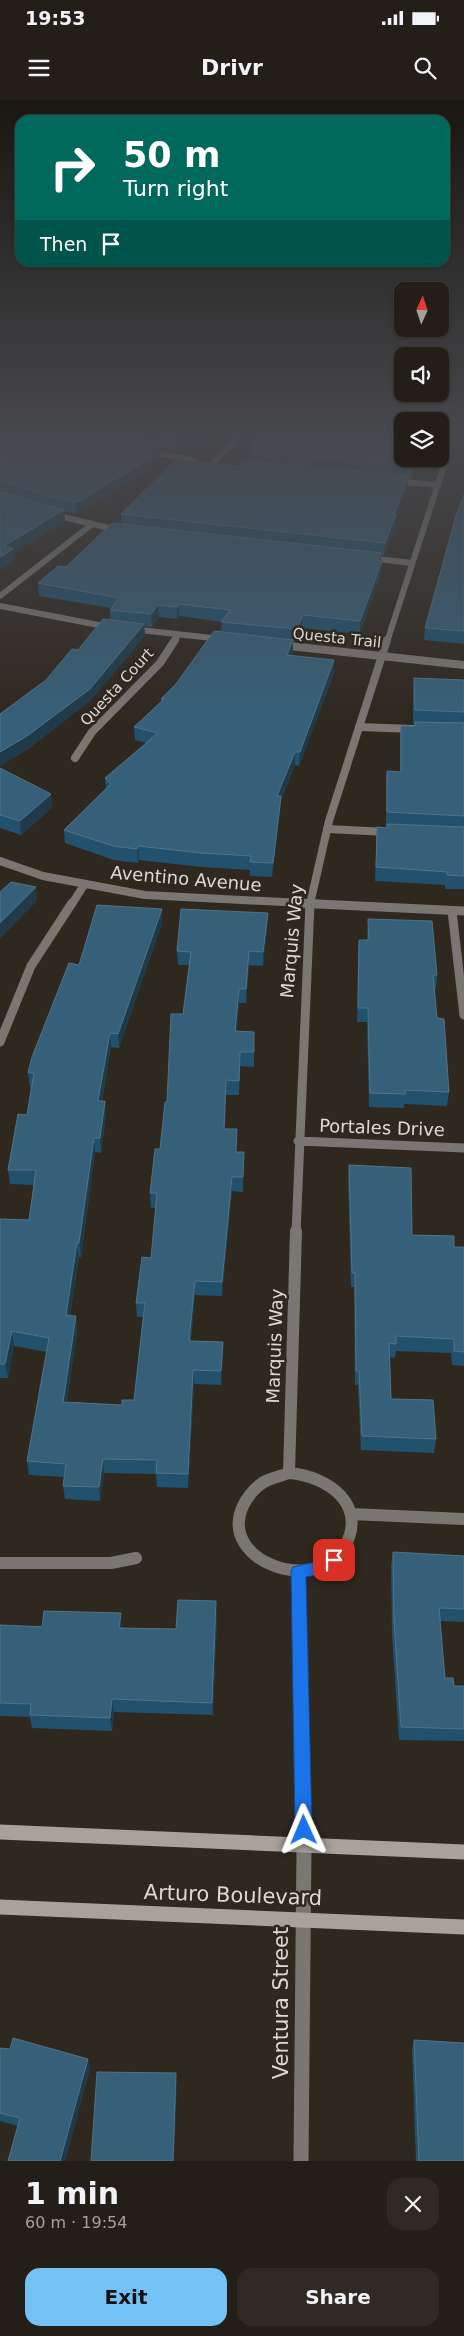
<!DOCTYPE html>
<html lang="en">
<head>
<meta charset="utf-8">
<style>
	body { margin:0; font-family:"DejaVu Sans",sans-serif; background:#2f2b24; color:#f1f3f6; height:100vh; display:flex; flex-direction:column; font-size:19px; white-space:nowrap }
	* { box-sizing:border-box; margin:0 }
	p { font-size:16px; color:#a3a2a1 }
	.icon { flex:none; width:28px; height:28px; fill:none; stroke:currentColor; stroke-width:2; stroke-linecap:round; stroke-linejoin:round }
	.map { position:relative; height:2061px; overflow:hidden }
	.details { display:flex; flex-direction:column; background:#231e17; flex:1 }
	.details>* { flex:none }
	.hud { position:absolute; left:15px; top:15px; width:435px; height:152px; border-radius:15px; box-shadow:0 1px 4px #0004,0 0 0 1px #403c36; background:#00695c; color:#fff; overflow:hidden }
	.needle { width:32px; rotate:3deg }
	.tools { position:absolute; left:394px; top:182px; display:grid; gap:10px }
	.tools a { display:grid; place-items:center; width:55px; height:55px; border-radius:10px; background:#231e17; box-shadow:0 1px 4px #0004,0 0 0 1px #403c36; font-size:25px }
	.pin { position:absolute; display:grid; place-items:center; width:42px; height:42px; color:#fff; margin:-21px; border-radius:10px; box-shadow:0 2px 8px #0006 }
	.me { position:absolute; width:55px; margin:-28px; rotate:359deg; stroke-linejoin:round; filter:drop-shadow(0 0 4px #0008) }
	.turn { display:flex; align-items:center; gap:18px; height:105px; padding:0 25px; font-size:22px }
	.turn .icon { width:65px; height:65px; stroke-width:2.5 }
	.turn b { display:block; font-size:35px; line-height:42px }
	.then { display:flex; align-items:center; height:48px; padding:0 25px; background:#0003; gap:10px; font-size:19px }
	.round { display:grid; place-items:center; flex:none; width:52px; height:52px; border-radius:15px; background:#2f2b24 }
	.overview { display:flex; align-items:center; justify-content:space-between; height:85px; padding:0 25px }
	h1 { font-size:30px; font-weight:700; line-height:38px }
	.action { display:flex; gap:10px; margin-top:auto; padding:10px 25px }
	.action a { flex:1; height:58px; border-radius:15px; background:#73c1f5; color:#111; font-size:20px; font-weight:700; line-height:58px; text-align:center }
	.action a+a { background:#2f2b24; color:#f1f3f6 }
	.status { display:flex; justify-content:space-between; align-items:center; height:35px; padding:0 25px; background:#231e17; direction:ltr }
	.status svg { height:14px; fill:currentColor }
	header { display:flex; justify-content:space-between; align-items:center; height:65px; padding:0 25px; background:#231e17; font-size:22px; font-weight:700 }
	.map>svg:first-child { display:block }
</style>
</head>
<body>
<div class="status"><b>19:53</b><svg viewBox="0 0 49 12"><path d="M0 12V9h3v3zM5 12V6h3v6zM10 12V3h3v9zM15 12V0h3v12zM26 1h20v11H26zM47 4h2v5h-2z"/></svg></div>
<header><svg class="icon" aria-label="menu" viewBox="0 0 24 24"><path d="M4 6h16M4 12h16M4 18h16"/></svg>Drivr<svg class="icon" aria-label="search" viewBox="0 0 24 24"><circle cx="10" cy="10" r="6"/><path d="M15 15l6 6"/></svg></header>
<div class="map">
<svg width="464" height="2061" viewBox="0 0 464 2061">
	<rect width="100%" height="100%" fill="#2f281f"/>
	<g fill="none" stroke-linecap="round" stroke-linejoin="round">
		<path stroke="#7a7672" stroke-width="8" d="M359,627L413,629
			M327,729L388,732"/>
		<path stroke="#7a7672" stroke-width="9" d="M452,811L464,915"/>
		<path stroke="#7a7672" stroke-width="6" d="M148,351L195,361
			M212,364L243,332
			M394,381L438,385
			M51,414L117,430
			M368,458L412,463
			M0,496L91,425
			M0,506L109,527
			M131,529L221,539
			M174,542L178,535
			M387,542L449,350L447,332"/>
		<path stroke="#7a7672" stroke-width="8" d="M280,545L464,565
			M75,658L92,632L160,563L175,540
			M0,761L43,776L145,795L322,804
			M72,804L84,785
			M310,804L329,721L387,540"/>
		<path stroke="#7a7672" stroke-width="9" d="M297,803L464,811
			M0,942L31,866L72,803
			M298,1041L464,1048
			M296,1133L310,803"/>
		<path stroke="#7a7672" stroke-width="12" d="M289,1373L296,1131
			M289,1373C328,1376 369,1405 344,1448C316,1495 220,1462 242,1408C247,1397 254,1388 264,1382C271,1378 281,1376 289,1373Z
			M351,1414L464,1419
			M0,1463H111L136,1458
			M298,1472L300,1545"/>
		<path stroke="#7a7672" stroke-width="15" d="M300,1544L304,1745L301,2061"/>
		<path stroke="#a8a29b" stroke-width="15" d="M0,1732L464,1752
			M0,1807L464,1827"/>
	</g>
	<path fill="#22516e" d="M0,332H204L173,350L160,346V357L154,361V367L77,414L64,411L65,422L13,453L14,461L0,470Z
		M249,352L402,359H418L411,378H408L407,388L396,419L395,426L384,455H381V473L360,534L302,528L297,541H293V552L291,556L334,573L299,666L295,665L281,700L280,710L272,777L250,776V770L202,767L139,760L138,763L114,760L65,743L64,730L106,688L105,678L146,643L135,640L134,627L161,602V599L176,584L221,532L222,522L179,516L177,519L159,517L152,527L144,526L145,536L90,601L28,649L0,666V614L46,580L110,520V510L111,508L39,496L38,483L66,467L121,424V414L240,366L249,361Z
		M464,394V544L424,540L425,528Z
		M414,578L464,580V789H445V785L375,781L377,727L387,728V726H386V685L387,671L400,672V639L401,626H414L415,624L413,623V591Z
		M0,668L51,694L52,708L21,735L0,728Z
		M162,809V823L119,948L111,947L102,1001H105L106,1015L101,1053L95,1052L81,1157H79L70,1215L77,1230L67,1302L122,1305L134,1300L143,1217H137L136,1203L151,1158L156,1108H151L150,1093L160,1049L167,1002L183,914L189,865H178L177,851L268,813L267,827L263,866L249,865L246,903H239L237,931L254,932V967L240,966L239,995H226L225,1029L236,1052H244L243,1092L232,1091L222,1196L195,1195L191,1241L223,1242V1256L221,1285L194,1284L188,1388L157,1387L156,1374L104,1373L100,1401L65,1399L63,1386L64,1377L29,1375L27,1361L47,1252L14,1246L8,1278H0V1119L29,1120L34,1085L10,1084L8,1070L27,1015L31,987H30L28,973L79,865Z
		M368,819L437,875L436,889H434L437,918L449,992L447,1006L404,1004V1008L369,1007L367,922H357L358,854L359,840H367Z
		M349,1065L412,1135L454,1147H464V1266L452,1265L451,1253L396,1251L395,1258L390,1257L391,1299L436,1339L434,1353L361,1350L358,1285H355L354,1187H351L348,1079Z
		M393,1452L464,1456V1522L440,1521L445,1578L454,1586H464V1641L399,1640L392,1534L391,1465Z
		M217,1514L213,1615L114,1612L112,1631L32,1628L30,1617L0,1616V1525L176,1529Z
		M414,1940L464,2061H416L412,1950Z
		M0,1948L88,1959L90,1968L65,2061H8L18,2026L0,2021Z"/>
	<path fill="#1f3b4a" d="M185,332H204L173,350V339Z
		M160,346V357L154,361V367L77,414L76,403L145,355Z
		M414,359H418L411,378L412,366Z
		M408,376L407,388L396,419L395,426L384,455L385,443Z
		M64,410L65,422L13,453L14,461L0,470V457L4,446Z
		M381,453L380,465L382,461L381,473L360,534V521L378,460Z
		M178,504L179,516L177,519V507Z
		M158,505L159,517L152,527L151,514Z
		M303,515L302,528L297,541V529Z
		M144,524L145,536L90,601L28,649L0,666V652Z
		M293,540V552L287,568V555Z
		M334,560V573L299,666L300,652Z
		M295,652V665L281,700L280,710L272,777L277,696Z
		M51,694L52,708L21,735L20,721Z
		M138,746L139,760L138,763L137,749Z
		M36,787L37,801L0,839V823Z
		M162,809V823L119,948L118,934Z
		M268,813L267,827L263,866V852Z
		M249,851V865L246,903V889Z
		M239,889V903L235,946V931Z
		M110,933L111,947L99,1015L98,1001Z
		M226,980V995L224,1044V1029Z
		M105,1001L106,1015L101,1053L100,1038Z
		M94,1038L95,1052L81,1157L79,1143Z
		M244,1052V1066L243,1092V1077Z
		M232,1077V1091L222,1196V1182Z
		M77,1143L79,1157L68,1229L66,1215Z
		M195,1181V1195L189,1255V1241Z
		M76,1216L77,1230L65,1316L63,1302Z
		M12,1231L14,1246L8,1278L5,1264Z
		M223,1242V1256L221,1285V1271Z
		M193,1270L194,1284L188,1388V1374Z
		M103,1359L104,1373L100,1401L99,1387Z
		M216,1501L217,1514L213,1615L212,1603Z
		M121,1513L122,1527L121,1541L119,1528Z
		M112,1599L114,1612L112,1631L110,1618Z
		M88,1959L90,1968L65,2061H60Z
		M176,1973L177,1983L174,2061H173Z"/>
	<path fill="#366079" stroke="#517387" d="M0,332H110L160,346L145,355L154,356L76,403L0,382Z
		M147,332H185L173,339Z
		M260,332H402V359H414L412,366L249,352Z
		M177,359L240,366L243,361L408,376L394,415H396L385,443L121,414Z
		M0,392L64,410L4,446L13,449L0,457Z
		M464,394V531L425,528L456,416Z
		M112,423L381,453L378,460L382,461L360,521L303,515L297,529L221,522L230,510L178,504L177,507L158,505L151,514L110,510L119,498L38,483L58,466L66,467Z
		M103,519L144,524L90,589L27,636L0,652V614L46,580L72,549L78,550Z
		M214,531L293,540L287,555L334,560L300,652H295L277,696H281L273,763L250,762L251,756L201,753L138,746L137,749L113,746L64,730L111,684L105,678L158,633L134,627L164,599H161L176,584Z
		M414,578L464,580V612L415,610Z
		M415,622L464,623V716L387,712V671L401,672V626H415Z
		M0,668L51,694L20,721L0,715Z
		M387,724L464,727V776L447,775V772L376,767L377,727L387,728Z
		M11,782L36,787L0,823V792Z
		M97,805L162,809L118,934L110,933L98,1001H105L100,1038H94L79,1143H77L66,1215L76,1216L63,1302L122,1305V1300H134L145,1203H136L142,1157L151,1158L157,1093H150L155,1049H160L165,1002H167L171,914H183L191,852L177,851L181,809L268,813L263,852L249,851L246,889H239L235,931L254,932V952H240L239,981L226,980L224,1029H237L236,1052H244L243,1077H232L222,1182L195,1181L189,1241L223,1242L221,1271L193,1270L188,1374L156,1373L157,1360L103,1359L99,1387L63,1386L66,1364L27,1361L49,1238L12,1231L5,1264H0V1119L29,1120L36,1070H8L18,1014L27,1015L34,973H28L32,957L69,863L79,865Z
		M368,819L432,821L437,875H433L437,918L444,919L449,992L405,990V994L370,993L368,908H358L359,840H369Z
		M349,1065L411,1068L412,1135L454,1136V1147H464V1252L454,1251V1239L396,1236V1244L389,1243L391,1299L433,1300L436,1339L362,1336L359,1271H356L355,1173H352Z
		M393,1452L464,1456V1509L439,1508L445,1578H453L454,1586H464V1629L401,1627L394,1521Z
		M178,1500L216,1501L212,1603L112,1599L110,1618L30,1615L31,1604L0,1603V1525L42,1527L44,1511L121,1513L119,1528L176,1529Z
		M13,1938L88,1959L60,2061H8L20,2018L0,2013V1948L10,1949Z
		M414,1940L464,1943V2061H419Z
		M97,1972L176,1973L173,2061H91Z"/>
	<linearGradient id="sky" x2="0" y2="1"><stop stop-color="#1a1611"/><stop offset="0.54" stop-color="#47484d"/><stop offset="1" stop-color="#47484d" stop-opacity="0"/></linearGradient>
	<rect width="464" height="620" fill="url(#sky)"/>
	<path fill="#1a73e8" stroke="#114b97" d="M334,1453L339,1455L341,1460C336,1471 317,1475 306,1477L312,1730L310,1736L304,1738L298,1736L295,1730L291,1472L293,1467L315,1462Z"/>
	<g text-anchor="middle" stroke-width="5" stroke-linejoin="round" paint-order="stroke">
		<g font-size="15" fill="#ded9d4" stroke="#2f281f">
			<text transform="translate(337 538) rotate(6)" y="5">Questa Trail</text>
			<text transform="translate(117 587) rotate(-47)" y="5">Questa Court</text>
		</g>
		<g font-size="18" fill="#ded9d4" stroke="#2f281f">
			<text transform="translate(186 779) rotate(5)" y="6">Aventino Avenue</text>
			<text transform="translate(292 841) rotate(-85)" y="6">Marquis Way</text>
			<text transform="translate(382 1028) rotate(2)" y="6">Portales Drive</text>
			<text transform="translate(275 1246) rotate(-88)" y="6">Marquis Way</text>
		</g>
		<g font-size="21" fill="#ded9d4" stroke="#2f281f">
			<text transform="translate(233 1795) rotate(2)" y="7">Arturo Boulevard</text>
			<text transform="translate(281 1903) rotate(-90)" y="7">Ventura Street</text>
		</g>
	</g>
</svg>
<div class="tools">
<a><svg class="needle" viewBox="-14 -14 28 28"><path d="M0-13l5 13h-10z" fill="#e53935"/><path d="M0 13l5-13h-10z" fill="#a3a2a1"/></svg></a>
<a><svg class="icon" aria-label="sound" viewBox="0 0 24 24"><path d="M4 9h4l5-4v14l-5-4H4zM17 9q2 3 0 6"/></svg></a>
<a><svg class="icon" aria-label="layers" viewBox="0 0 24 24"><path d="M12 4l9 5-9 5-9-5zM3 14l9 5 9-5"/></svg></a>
</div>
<div class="pin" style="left:334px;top:1460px;background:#d93025"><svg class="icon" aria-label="arrive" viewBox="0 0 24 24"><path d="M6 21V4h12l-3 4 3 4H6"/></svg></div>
<svg class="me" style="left:304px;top:1730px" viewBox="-20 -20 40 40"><path d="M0-17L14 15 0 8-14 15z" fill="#1a73e8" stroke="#fff" stroke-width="4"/></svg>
<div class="hud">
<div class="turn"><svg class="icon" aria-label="right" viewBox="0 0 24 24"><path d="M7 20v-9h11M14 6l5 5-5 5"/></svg><div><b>50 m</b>Turn right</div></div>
<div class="then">Then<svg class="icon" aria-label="arrive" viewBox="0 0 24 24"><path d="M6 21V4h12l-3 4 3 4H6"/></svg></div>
</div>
</div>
<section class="details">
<div class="overview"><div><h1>1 min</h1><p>60 m · 19:54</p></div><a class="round"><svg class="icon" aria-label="close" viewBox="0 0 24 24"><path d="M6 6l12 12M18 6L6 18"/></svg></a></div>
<div class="action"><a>Exit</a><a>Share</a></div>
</section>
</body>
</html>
